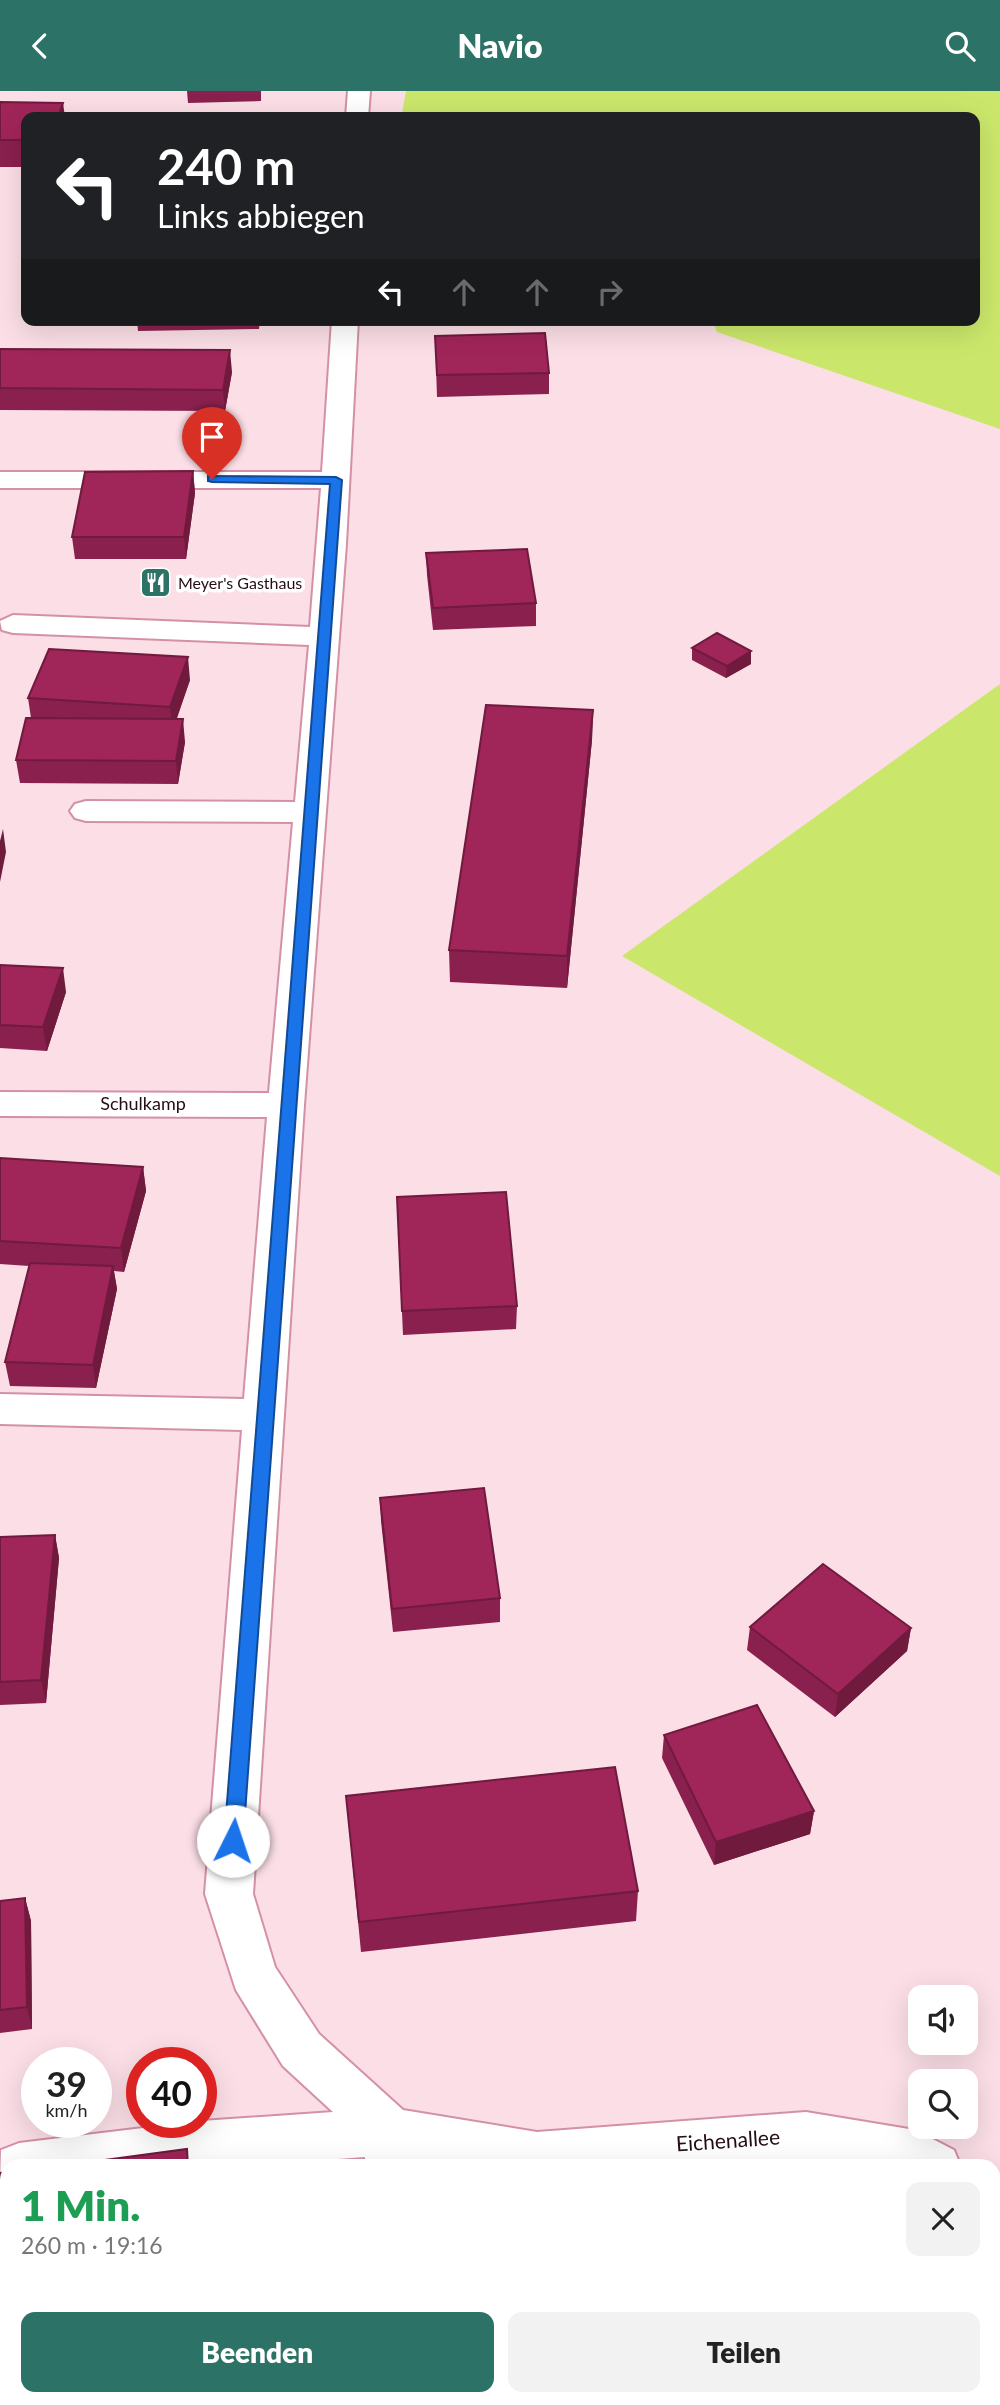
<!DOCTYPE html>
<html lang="de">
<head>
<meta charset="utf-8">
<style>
	body { margin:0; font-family:Lato,sans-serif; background:#f2f2f2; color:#222; height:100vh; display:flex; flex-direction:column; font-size:26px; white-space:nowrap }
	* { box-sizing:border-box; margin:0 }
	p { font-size:23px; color:#767676 }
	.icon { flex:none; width:38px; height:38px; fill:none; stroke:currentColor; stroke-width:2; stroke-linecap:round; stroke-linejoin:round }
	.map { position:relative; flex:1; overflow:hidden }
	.details { position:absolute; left:0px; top:2068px; width:1001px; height:247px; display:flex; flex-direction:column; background:#fff; border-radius:21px 21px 0 0; box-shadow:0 7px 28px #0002 }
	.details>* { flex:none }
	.banner { position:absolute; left:21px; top:21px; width:959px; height:214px; border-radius:14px; box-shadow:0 7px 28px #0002; background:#202124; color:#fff; overflow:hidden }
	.controls { position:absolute; left:908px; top:1894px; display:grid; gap:14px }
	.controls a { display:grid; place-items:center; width:70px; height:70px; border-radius:14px; background:#fff; box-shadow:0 7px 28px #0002; font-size:35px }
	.speed { position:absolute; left:21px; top:1956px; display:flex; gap:14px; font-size:35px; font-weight:700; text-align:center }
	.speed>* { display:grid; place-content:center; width:91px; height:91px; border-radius:50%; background:#fff; box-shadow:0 7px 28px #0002; line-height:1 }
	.speed small { font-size:18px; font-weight:400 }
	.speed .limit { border:10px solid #d22; background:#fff; color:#111 }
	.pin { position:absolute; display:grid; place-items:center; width:60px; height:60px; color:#fff; margin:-72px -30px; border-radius:50% 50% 50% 0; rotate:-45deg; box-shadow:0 0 7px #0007 }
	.pin .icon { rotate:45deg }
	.me { position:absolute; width:77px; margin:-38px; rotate:4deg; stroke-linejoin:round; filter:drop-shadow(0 0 5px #0008) }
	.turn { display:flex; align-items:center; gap:24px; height:147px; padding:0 21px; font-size:32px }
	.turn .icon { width:91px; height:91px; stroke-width:2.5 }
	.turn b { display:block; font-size:49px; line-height:60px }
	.lanes { display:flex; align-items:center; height:66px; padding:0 21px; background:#0003; justify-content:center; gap:35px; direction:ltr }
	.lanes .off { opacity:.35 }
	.round { display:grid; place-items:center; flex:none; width:74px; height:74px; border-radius:14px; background:#f2f2f2 }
	.summary { display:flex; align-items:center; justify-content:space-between; height:119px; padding:0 21px }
	h1 { font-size:42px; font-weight:800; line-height:52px; color:#1e9e55 }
	.cta { display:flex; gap:14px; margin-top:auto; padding:14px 21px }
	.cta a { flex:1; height:80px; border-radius:14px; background:#2d7266; color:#fff; font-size:28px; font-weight:800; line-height:80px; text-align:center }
	.cta a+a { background:#f2f2f2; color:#222 }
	header { display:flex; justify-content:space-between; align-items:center; height:91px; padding:0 21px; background:#2d7266; color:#fff; font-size:32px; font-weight:800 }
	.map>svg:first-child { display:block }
</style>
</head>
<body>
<header><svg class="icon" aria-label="back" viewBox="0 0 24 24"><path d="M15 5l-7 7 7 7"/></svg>Navio<svg class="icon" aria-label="search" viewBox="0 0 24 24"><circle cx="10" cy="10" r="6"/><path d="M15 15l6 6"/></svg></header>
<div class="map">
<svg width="1000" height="2314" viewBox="0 0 1000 2314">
	<rect width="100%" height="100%" fill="#fbdee6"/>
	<path fill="#cbe76b" d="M406,0H1000V338L717,241L712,229H975V26H598L402,22Z
		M1000,593V1085L622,865Z"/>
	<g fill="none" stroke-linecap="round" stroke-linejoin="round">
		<defs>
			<path id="minor" d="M348,0H370L368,26H346Z
				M332,229H358L346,453L304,1014L253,1803L275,1876L319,1943L403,2019L537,2041L806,2021L915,2039L954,2059L961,2076H846L806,2069L717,2076H456L417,2069V2076H365V2066L230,2076H7V2095L0,2091L1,2059L19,2052L201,2030L333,2021L283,1975L236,1899L205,1803L242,1339L0,1333V1303L244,1308L267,1026L0,1025V1001L269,1002L293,731L86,730L75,727L70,720L75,713L86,710L295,711L309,554L13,542L2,539L0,530L13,524L310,536L321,397H0V381H322Z
				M994,2085L1000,2088V2139L994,2136Z
				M350,2308H404L403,2314H349Z"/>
		</defs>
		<use href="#minor" stroke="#d491a5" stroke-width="4"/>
		<use href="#minor" fill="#fff" fill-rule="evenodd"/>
	</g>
	<path fill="#8a204d" d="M187,0H261V10L188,12Z
		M0,11L26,26V76H0Z
		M137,229H260L259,238L138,240Z
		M435,245L549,282V303L437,306Z
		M0,258L232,281L225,320L0,319Z
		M193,380L195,402L186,468H75L72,446Z
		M426,462L536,512V535L433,539L427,484Z
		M692,557L751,573L726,587L692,569Z
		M190,589L176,628L185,651L178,693L20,692L16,669L31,627L28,607Z
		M593,619L592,649L567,897L450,891L449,859Z
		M0,874L66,901L47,960L0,957Z
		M0,1067L143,1076L146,1100L124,1181L114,1180L117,1198L96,1297L10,1295L5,1271L29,1175L0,1173Z
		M397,1106L517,1215L516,1238L403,1244Z
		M380,1407L500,1507V1531L393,1541L381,1430Z
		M55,1444L59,1467L46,1612L0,1614V1446Z
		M750,1536L911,1537L907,1560L835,1626L747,1559Z
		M664,1644L814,1720L810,1743L714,1774L662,1667Z
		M346,1705L638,1800L636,1830L361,1861Z
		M25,1807L31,1830L32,1938L0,1942V1810Z
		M515,2308H656L657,2314H517Z
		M944,2308H978L968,2314H949Z"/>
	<path fill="#701a3e" d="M63,12L65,26H58Z
		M230,259L232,281L225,320L223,299Z
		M193,380L195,402L186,468L184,446Z
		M751,560V573L726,587L727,575Z
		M188,566L190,589L173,639L170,616Z
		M593,619L592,649L567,897V865Z
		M183,628L185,651L178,693L176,670Z
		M3,738L6,761L0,791V750Z
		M63,877L66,901L47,960L43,936Z
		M143,1076L146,1100L124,1181L121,1157Z
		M113,1175L117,1198L96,1297L93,1274Z
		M55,1444L59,1467L46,1612L41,1589Z
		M911,1537L907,1560L835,1626L838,1603Z
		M814,1720L810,1743L714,1774L716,1751Z
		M25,1807L31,1830L32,1938L27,1916Z
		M1000,2279V2295L994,2299V2282Z
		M112,2308H117L118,2314H112Z
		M958,2308H978L968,2314H957Z"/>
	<path fill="#a02559" stroke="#701a3e" stroke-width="2" d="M0,11L63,12L58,26H26V49H0Z
		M545,242L549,282L437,284L435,245Z
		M0,258L230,259L223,299L0,297Z
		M193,380L184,446H72L85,381Z
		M527,458L536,512L433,517L426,462Z
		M717,542L751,560L727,575L692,557Z
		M49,558L188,566L170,616L28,607Z
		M486,614L593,619L567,865L449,859Z
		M26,627L183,628L176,670L16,669Z
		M0,874L63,877L43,936L0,934Z
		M0,1067L143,1076L121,1157L0,1150Z
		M506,1101L517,1215L402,1220L397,1106Z
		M30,1172L113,1175L93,1274L5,1271Z
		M484,1397L500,1507L392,1518L380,1407Z
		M55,1444L41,1589L0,1591V1446Z
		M823,1473L911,1537L838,1603L750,1536Z
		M757,1614L814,1720L716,1751L664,1644Z
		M615,1676L638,1800L359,1831L346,1705Z
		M25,1807L27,1916L0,1919V1810Z
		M187,2058L188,2076H53Z
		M7,2081V2308H112V2314H0V2082Z
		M994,2227L1000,2234V2279L994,2282Z
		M520,2308H656L657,2314H521Z"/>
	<path fill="#1a73e8" stroke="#114b97" stroke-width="2" d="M208,385L336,386L342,389L243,1750L240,1756H226L224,1750L330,393L212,391L208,390Z"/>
	<defs>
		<symbol id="restaurant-square" viewBox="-11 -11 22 22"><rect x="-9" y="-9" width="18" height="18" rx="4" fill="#2d7266" stroke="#fff"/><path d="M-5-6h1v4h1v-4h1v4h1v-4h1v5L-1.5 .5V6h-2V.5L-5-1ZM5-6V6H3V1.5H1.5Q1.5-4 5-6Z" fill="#fff"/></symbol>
	</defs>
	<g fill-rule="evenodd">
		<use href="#restaurant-square" x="138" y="474" width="35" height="35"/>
	</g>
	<g text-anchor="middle" stroke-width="7" stroke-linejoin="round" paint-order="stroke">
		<g font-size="16" fill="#250d15" stroke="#fff" text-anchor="start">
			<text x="178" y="498">Meyer's Gasthaus</text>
		</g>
		<g font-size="18" fill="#250d15" stroke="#fff">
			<text x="143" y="1019">Schulkamp</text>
		</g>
		<g font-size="21" fill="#250d15" stroke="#fff">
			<text transform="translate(728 2050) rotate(-4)" y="7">Eichenallee</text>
		</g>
	</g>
</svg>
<div class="controls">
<a><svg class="icon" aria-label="sound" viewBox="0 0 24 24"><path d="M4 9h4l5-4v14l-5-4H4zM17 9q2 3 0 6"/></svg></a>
<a><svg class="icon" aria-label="search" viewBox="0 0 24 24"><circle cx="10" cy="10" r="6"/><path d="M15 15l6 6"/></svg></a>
</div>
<div class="speed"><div>39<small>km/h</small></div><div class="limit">40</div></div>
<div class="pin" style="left:212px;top:388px;background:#d93025"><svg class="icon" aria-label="arrive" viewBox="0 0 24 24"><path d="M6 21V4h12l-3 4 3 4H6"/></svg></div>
<svg class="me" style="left:233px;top:1750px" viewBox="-20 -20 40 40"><circle r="19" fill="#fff"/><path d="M0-13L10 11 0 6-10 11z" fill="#1a73e8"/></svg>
<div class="banner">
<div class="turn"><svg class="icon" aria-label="left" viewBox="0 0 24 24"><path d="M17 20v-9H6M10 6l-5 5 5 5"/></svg><div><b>240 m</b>Links abbiegen</div></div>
<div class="lanes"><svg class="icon" aria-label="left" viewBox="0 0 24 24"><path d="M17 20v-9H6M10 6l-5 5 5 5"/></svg><svg class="icon off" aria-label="ahead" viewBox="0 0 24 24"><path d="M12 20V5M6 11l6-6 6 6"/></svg><svg class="icon off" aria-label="ahead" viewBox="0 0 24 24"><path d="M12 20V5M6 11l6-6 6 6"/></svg><svg class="icon off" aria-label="right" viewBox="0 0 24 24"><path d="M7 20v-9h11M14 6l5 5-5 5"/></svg></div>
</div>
<section class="details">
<div class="summary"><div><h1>1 Min.</h1><p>260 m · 19:16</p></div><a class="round"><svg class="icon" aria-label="close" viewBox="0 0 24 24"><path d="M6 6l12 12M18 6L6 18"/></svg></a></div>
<div class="cta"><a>Beenden</a><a>Teilen</a></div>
</section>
</div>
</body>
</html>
